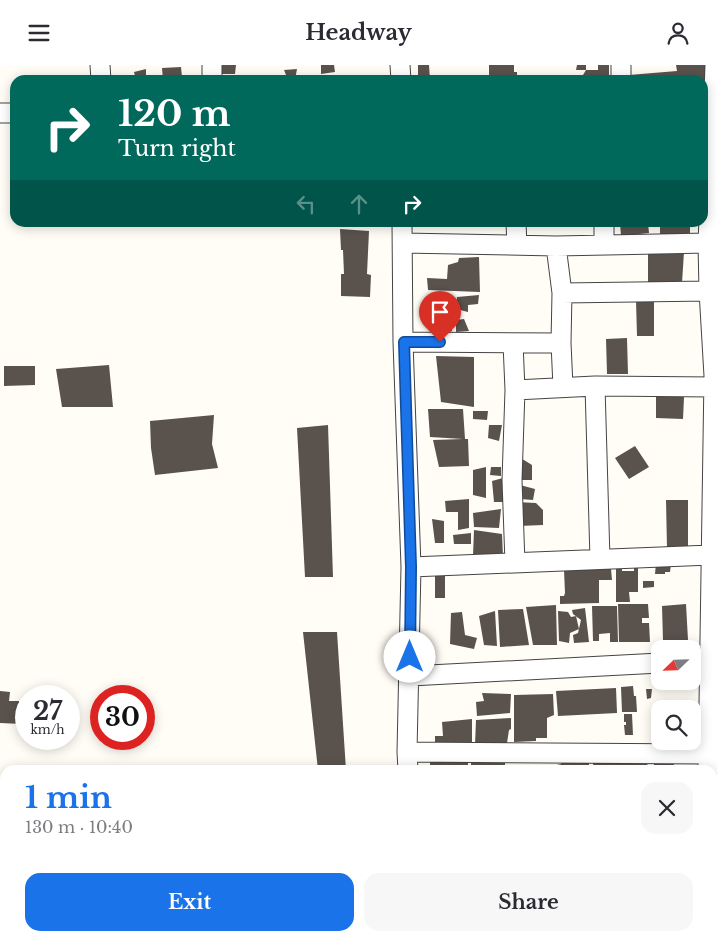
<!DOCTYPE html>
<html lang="en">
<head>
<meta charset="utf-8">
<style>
	body { margin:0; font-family:"Libre Baskerville",serif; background:#f7f7f7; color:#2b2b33; height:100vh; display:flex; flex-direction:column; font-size:19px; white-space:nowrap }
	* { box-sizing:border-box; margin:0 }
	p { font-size:16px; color:#7c7c81 }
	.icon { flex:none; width:28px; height:28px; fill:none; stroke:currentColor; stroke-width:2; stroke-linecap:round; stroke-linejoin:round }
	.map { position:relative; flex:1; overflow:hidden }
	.details { position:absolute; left:0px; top:700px; width:718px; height:176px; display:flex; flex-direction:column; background:#fff; border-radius:15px 15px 0 0; box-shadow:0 2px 12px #0003 }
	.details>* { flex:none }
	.hud { position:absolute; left:10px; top:10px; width:698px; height:152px; border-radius:15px; box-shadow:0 2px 12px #0003; background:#00695c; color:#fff; overflow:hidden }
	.needle { width:32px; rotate:247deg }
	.controls { position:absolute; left:651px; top:575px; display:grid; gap:10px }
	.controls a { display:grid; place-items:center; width:50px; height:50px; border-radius:10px; background:#fff; box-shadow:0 2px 12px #0003; font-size:25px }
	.speed { position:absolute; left:15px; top:620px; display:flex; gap:10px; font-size:25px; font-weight:700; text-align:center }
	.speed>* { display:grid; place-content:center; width:65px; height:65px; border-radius:50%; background:#fff; box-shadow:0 2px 12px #0003; line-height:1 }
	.speed small { font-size:12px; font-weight:400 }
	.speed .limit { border:8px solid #d22; background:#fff; color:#111 }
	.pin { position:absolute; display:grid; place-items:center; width:42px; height:42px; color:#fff; margin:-51px -21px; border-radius:50% 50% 50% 0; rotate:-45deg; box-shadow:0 0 5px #0007 }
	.pin .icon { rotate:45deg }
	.me { position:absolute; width:55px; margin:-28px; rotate:0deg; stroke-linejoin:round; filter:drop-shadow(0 0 4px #0008) }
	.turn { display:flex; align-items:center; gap:18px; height:105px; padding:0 25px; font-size:22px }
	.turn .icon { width:65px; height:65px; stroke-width:2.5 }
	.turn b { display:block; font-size:35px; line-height:42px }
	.lanes { display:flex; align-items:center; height:48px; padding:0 25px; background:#0003; justify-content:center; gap:25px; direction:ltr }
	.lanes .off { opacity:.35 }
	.round { display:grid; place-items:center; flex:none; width:52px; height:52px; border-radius:15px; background:#f7f7f7 }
	.head { display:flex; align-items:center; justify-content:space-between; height:85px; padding:0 25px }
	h1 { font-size:30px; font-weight:800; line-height:38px; color:#1a73e8 }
	.cta { display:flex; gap:10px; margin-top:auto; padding:10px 25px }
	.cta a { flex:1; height:58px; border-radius:15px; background:#1a73e8; color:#fff; font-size:20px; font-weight:800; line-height:58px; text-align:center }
	.cta a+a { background:#f7f7f7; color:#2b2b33 }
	header { display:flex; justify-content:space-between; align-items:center; height:65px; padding:0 25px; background:#fff; font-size:22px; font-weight:800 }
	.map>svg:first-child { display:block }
</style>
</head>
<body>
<header><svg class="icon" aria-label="menu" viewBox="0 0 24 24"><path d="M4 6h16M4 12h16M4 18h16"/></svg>Headway<svg class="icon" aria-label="person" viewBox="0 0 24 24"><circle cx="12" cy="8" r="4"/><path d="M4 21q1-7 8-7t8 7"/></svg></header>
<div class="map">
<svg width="717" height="876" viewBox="0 0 717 876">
	<rect width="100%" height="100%" fill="#fffdf5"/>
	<path fill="#5a524d" d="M222,0H236L235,9H222Z
		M321,0H334L335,7L321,9Z
		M418,0H429L430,15H418Z
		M489,0H514V7H517V15H489Z
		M577,0H586V5H576Z
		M598,0H609V15H585L583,10L586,5H598Z
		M676,0H708L710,21L702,22V15H629V10L677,6Z
		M181,2L182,12H172V15H163L162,3Z
		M146,4V13L136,15L134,7Z
		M297,4L295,15H288L284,5Z
		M620,158H648L649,168L621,171Z
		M660,158H690V169L660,170Z
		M340,164L369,166L367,209L371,210L370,232L341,231V209H344L343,185H341Z
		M684,187L682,218L648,219V188Z
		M479,192L480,227L428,225L427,213L447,214L448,200L458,197L459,193Z
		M444,230L453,231V237L446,236Z
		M444,230L445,243L431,244L434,233Z
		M479,230L478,239L468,240V247L456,244L457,232Z
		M654,235V271H637L636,236Z
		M428,250L451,254L452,266L437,270L430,263Z
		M464,254L469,266L456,267V255Z
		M627,273L628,309H607L606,274Z
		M436,291L474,292V342L441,337Z
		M109,300L113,342H62L56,304Z
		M4,301H35V320L4,321Z
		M656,332H684L683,354L656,353Z
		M428,344H463L465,374H468L469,401L439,402L433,375L463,374L430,372Z
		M473,346H488L487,355L473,354Z
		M214,350L212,379L218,403L155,410L151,383L150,356Z
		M328,360L333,512H305L297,363Z
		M489,360H502L499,376L488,373Z
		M635,381L649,402L629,414L615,393Z
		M519,392L532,400V415H520Z
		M486,402V433L473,430V405Z
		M491,402H501V411L490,410Z
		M503,413L506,437H494L492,416Z
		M520,420L535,424L533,435L520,434Z
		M469,434V463L458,465V447H446L445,436Z
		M666,435H688V483H667Z
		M516,437L536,438L543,445V460L519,461Z
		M501,444L499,463L474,462L473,448Z
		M432,454L444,456V478H435Z
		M474,465L502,469L503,492L473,491Z
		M471,468V479H454L453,470Z
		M656,498L671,499L670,507H665V509H655Z
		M616,500H622V506H634V501L638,502V527H629L630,537H616Z
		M611,504L612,515H599V538L560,539V531H564L565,528L564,505Z
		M435,507H445V533H435Z
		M643,516H654V522L643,523Z
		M618,539H648L649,553H642V558H649L650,577H619Z
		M686,539L688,575L663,576L662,541Z
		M556,540L557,580H533L526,542Z
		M592,541H617L618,577H610V568L599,569V576H593Z
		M585,543L589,577L574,578L573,570L578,568L581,555L573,549L572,545Z
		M523,544L529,580L500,582L498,545Z
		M495,546L497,581L484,580L479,551Z
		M558,546L568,547L571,552L576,551L579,564L570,568L569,578L559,576Z
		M462,547L465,570L477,573L474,584L450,579L451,548Z
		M303,567H337L346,705H318Z
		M633,621L634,631H636L637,647H622L621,622Z
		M616,623L617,648L558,651L556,626Z
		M646,624H652L651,633L647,634Z
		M40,625L59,626V631H40Z
		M0,626L10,627L9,636H19V645H23L22,659L0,658Z
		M482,628L511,629L510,648L477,651L476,637L484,636Z
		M553,629L554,650L547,653V673H536V676L514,677V630Z
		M653,647H660V663H653Z
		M624,649H632L633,670H625L624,660H626V657H624Z
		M511,653V664L509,665L507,678L475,680L476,655Z
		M472,654V679L435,681V671H443L442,657Z
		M505,694V705H471V695Z
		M654,694H674V703H654Z
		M468,696V705H430V697Z
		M562,696L589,697V705H553V701L561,699Z
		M647,696L648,705H594L593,698Z
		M331,871H359V876H331Z
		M651,873H683V876H651Z"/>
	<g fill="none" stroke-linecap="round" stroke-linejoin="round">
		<defs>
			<path id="street" d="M100,0L101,15
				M212,0V15
				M400,0L401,15
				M621,0V15
				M0,48H15
				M402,158L403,277L411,502L407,687L408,705
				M516,158L517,180
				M604,158V179
				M403,178L556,181L708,178
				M556,181L562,228L561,278L563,322
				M562,228L709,226
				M403,277L561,278
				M513,278L515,325L512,415L515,498
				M595,321L600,494
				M515,325L595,321L714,322
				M411,502L711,490
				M410,611L660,598
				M407,687L707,689
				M708,705L714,311L709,226L708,178L715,0
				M712,811H717
				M708,871V876
				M411,876V871
				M532,876L639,871"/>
		</defs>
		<use href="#street" stroke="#444" stroke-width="21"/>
		<use href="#street" stroke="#fff" stroke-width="19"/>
	</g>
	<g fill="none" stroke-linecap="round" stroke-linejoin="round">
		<defs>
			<path id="route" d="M410,592L411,502L404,277H440"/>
		</defs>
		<use href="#route" stroke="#114b97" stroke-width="12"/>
		<use href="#route" stroke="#1a73e8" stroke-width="9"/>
	</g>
</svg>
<div class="controls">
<a><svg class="needle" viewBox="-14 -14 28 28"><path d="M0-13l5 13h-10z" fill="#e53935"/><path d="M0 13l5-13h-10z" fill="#7c7c81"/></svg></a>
<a><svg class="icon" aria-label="search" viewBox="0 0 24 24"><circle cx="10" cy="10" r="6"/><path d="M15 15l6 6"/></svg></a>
</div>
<div class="speed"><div>27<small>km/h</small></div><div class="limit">30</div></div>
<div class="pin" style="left:440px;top:277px;background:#d93025"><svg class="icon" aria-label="arrive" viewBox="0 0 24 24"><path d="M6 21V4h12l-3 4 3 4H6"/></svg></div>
<svg class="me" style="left:410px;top:592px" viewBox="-20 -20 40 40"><circle r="19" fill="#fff"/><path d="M0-13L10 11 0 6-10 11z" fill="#1a73e8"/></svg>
<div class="hud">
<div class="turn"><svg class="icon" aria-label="right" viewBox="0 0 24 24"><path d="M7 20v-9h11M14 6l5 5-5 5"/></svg><div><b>120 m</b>Turn right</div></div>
<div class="lanes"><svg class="icon off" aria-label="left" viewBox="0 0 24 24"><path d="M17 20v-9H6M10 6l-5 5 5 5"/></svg><svg class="icon off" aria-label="ahead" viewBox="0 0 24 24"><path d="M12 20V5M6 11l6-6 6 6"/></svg><svg class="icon" aria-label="right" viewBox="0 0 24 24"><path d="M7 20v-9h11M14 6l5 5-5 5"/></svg></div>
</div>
<section class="details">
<div class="head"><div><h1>1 min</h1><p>130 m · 10:40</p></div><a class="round"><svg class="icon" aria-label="close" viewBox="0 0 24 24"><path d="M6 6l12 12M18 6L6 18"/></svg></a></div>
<div class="cta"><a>Exit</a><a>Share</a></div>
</section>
</div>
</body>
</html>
